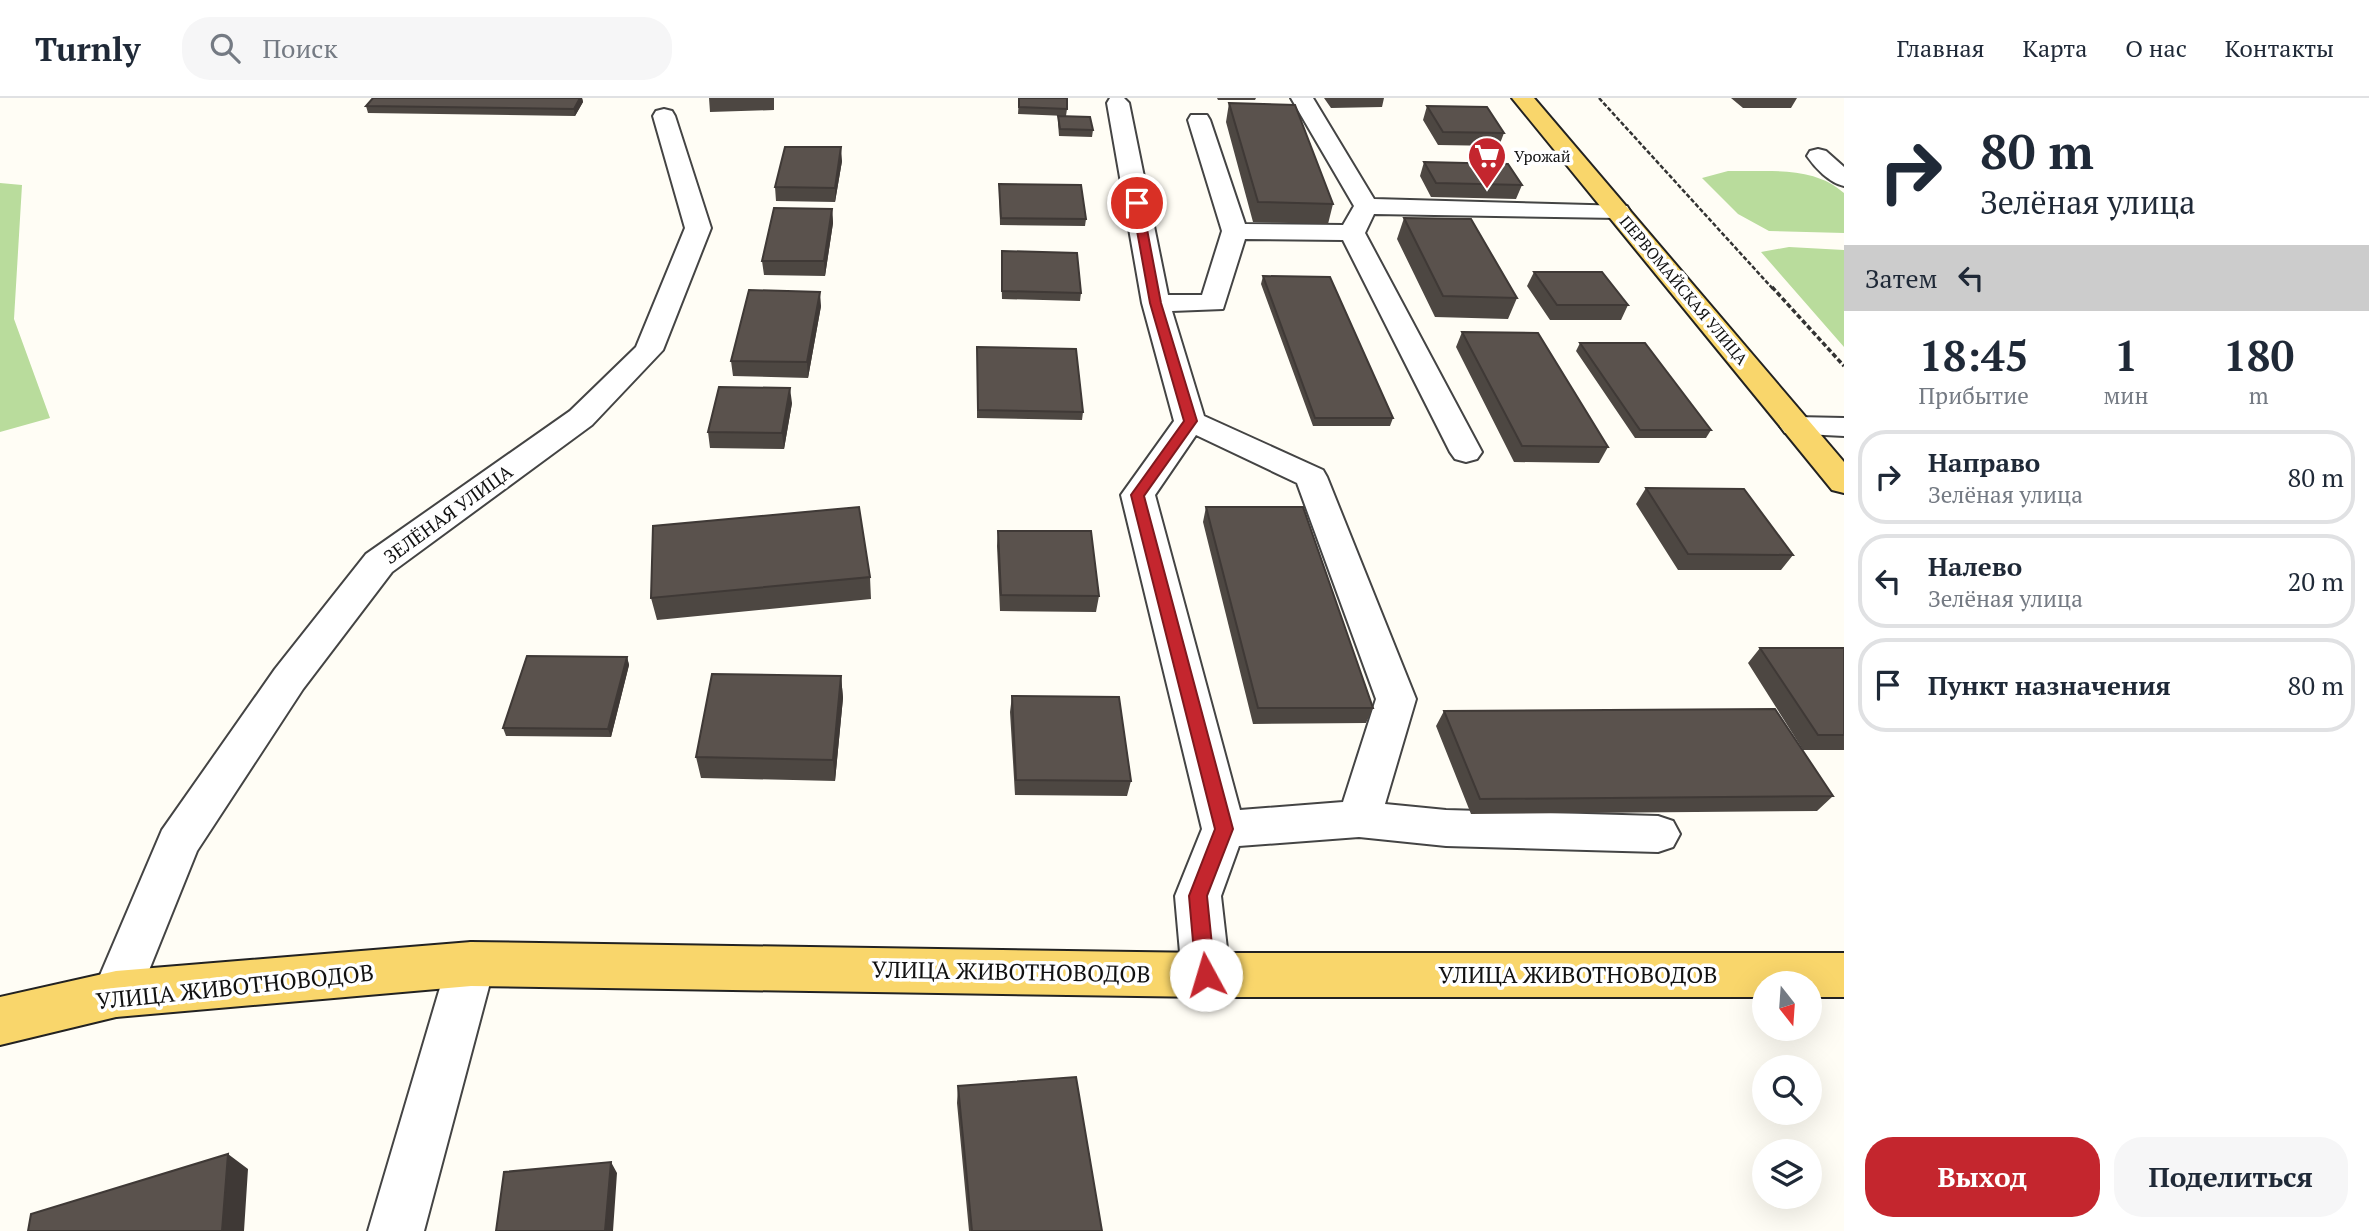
<!DOCTYPE html>
<html lang="ru">
<head>
<meta charset="utf-8">
<style>
	body { margin:0; font-family:"PT Serif",serif; background:#f6f6f7; color:#1f2937; height:100vh; display:flex; flex-direction:column; font-size:26px; white-space:nowrap }
	* { box-sizing:border-box; margin:0 }
	p { font-size:23px; color:#747a83 }
	.icon { flex:none; width:38px; height:38px; fill:none; stroke:currentColor; stroke-width:2; stroke-linecap:round; stroke-linejoin:round }
	.map { position:relative; flex:1; overflow:hidden }
	.side { display:flex; flex-direction:column; background:#fff; width:525px }
	.side>* { flex:none }
	.guide { background:#fff; color:#1f2937; overflow:hidden }
	.needle { width:46px; rotate:163deg }
	.buttons { position:absolute; left:1752px; top:873px; display:grid; gap:14px }
	.buttons a { display:grid; place-items:center; width:70px; height:70px; border-radius:50%; background:#fff; box-shadow:0 7px 28px #0002; font-size:35px }
	.pin { position:absolute; display:grid; place-items:center; width:60px; height:60px; color:#fff; margin:-30px; border:4px solid #fff; border-radius:50%; box-shadow:0 2px 7px #0007 }
	.me { position:absolute; width:77px; margin:-38px; rotate:354deg; stroke-linejoin:round; filter:drop-shadow(0 0 5px #0008) }
	.turn { display:flex; align-items:center; gap:24px; height:147px; padding:0 21px; font-size:32px }
	.turn .icon { width:91px; height:91px; stroke-width:2.5 }
	.turn b { display:block; font-size:49px; line-height:60px }
	.then { display:flex; align-items:center; height:66px; padding:0 21px; background:#0003; gap:14px; font-size:26px }
	.eta { display:flex; justify-content:space-evenly; align-items:center; height:119px; text-align:center }
	.eta b { font-size:42px; font-weight:700; line-height:49px }
	.action { display:flex; gap:14px; margin-top:auto; padding:14px 21px }
	.action a { flex:1; height:80px; border-radius:28px; background:#c4262e; color:#fff; font-size:28px; font-weight:700; line-height:80px; text-align:center }
	.action a+a { background:#f6f6f7; color:#1f2937 }
	ul { padding:0; list-style:none }
	li { display:flex; align-items:center; gap:21px; height:94px; margin:0 14px 10px; padding:0 7px; border:4px solid #e0e1e3; border-radius:28px }
	li div { flex:1 }
	li b { display:block; font-size:26px }
	li em { font-style:normal }
	header { display:flex; align-items:center; gap:42px; box-sizing:border-box; height:98px; padding:0 35px; background:#fff; border-bottom:2px solid #e0e1e3 }
	header strong { font-size:33px }
	nav { display:flex; gap:38px; margin-inline-start:auto; font-size:24px }
	.search { width:490px; height:63px; background:#f6f6f7; display:flex; align-items:center; gap:18px; box-sizing:border-box; padding:0 24px; border-radius:28px; color:#747a83; font-size:26px }
	main { display:flex; flex:1; min-height:0 }
	.map>svg:first-child { display:block }
</style>
</head>
<body>
<header>
<strong>Turnly</strong>
<div class="search"><svg class="icon" aria-label="search" viewBox="0 0 24 24"><circle cx="10" cy="10" r="6"/><path d="M15 15l6 6"/></svg>Поиск</div>
<nav><a>Главная</a><a>Карта</a><a>О нас</a><a>Контакты</a></nav>
</header>
<main>
<div class="map">
<svg width="1844" height="1133" viewBox="0 0 1844 1133">
	<rect width="100%" height="100%" fill="#fffdf5"/>
	<path fill="#b9dc9c" d="M1728,73C1768,74 1813,67 1844,95V135L1769,133L1738,116L1702,80Z
		M0,85L22,87L14,221L50,320L0,334Z
		M1789,149L1844,152V249L1761,154Z"/>
	<g fill="none" stroke-linecap="round" stroke-linejoin="round">
		<defs>
			<path id="minor" d="M1110,0H1124L1129,5L1168,197H1202L1222,133L1188,22L1191,17H1207L1210,22L1245,126L1343,127L1354,108L1291,0H1313L1374,101L1627,108L1630,113L1627,118L1618,120L1374,116L1365,135L1482,354L1477,361L1466,364L1455,361L1450,354L1343,142L1245,141L1223,211L1172,213L1204,318L1323,372L1327,379L1416,601L1385,706L1446,712L1658,718L1673,723L1680,736L1673,749L1658,754L1446,748L1359,739L1239,748L1221,798L1230,877L1223,893L1206,899L1189,893L1182,877L1175,798L1202,731L1121,397L1174,323L1142,205L1107,5ZM1196,337L1297,385L1376,601L1343,704L1240,712L1155,397Z
				M664,11L672,13L675,18L711,130L663,252L592,327L392,474L303,591L197,753L133,912L116,919L99,912L92,896L162,732L275,571L366,456L570,313L636,249L685,130L653,18L656,13Z
				M1818,51L1826,53L1844,69V88C1830,85 1815,70 1807,58L1810,53Z
				M1796,319L1844,320V338L1785,335L1780,328L1785,321Z
				M471,844L488,851L495,866L424,1133H368L447,866L454,851Z"/>
			<path id="major" d="M1512,0H1534L1844,364V395L1832,392Z
				M471,844L1206,855H1844V899H1810V886H1764V899H1206L471,888L116,919L0,947V899L116,873Z"/>
		</defs>
		<use href="#minor" stroke="#444" stroke-width="4"/>
		<use href="#major" stroke="#222" stroke-width="4"/>
		<path stroke="#333" stroke-width="2.5" stroke-dasharray="4.5 2" stroke-linecap="butt" d="M1599,0L1773,191"/>
		<path stroke="#333" stroke-width="3.5" stroke-dasharray="5 2.5" stroke-linecap="butt" d="M1772,189L1844,268"/>
		<use href="#minor" fill="#fff" fill-rule="evenodd"/>
		<use href="#major" fill="#f9d66b" fill-rule="evenodd"/>
	</g>
	<path fill="#4d4742" d="M373,0H582L583,4L575,18L368,15L366,8Z
		M709,0H774V12L710,14Z
		M1019,0L1067,11L1066,18L1018,16Z
		M1217,0H1256L1255,2H1218Z
		M1324,0H1384L1382,9L1331,10Z
		M1731,0H1797L1791,10H1743Z
		M1229,5L1333,106L1328,126L1253,124L1226,24Z
		M1427,8L1504,35L1499,48L1438,47L1423,22Z
		M1058,18L1093,32L1092,39L1059,38L1058,25Z
		M842,63L835,104L776,103L775,89Z
		M1424,64L1522,87L1516,101L1431,99L1420,78Z
		M999,86L1086,121L1085,128L1000,127Z
		M832,111L833,125L825,178L764,177L762,163Z
		M1404,120L1517,200L1508,221L1435,219L1397,141Z
		M1001,161L1081,195L1080,203L1002,201Z
		M1534,174L1628,207L1621,222H1550L1527,188Z
		M1263,178L1393,320L1390,328H1313L1261,186Z
		M821,208L808,280L733,278L731,263Z
		M1462,234L1608,349L1599,365L1514,364L1456,249Z
		M1580,245L1711,332L1706,340H1635L1576,253Z
		M977,249L1083,314L1082,322L977,320Z
		M792,305L784,351L710,350L708,334Z
		M1646,390L1793,457L1781,472H1678L1636,406Z
		M1206,409L1373,610L1366,625L1253,626L1203,424Z
		M998,433L1099,498L1096,514L1000,513L997,448Z
		M870,479L871,501L657,522L651,500Z
		M1760,550H1844V652H1803L1748,565Z
		M627,559L629,567L611,639L506,638L503,630Z
		M841,578L843,600L835,683L701,680L696,659Z
		M1012,598L1131,683L1127,698L1015,697L1010,614Z
		M1444,613L1833,698L1817,713L1471,716L1436,628Z
		M958,988L1102,1133H969L957,1005Z"/>
	<path fill="#3f3936" d="M580,0H582L583,4L575,18L574,11Z
		M841,49L842,63L835,104V90Z
		M832,111L833,125L825,178L824,163Z
		M820,194L821,208L808,280L807,264Z
		M790,290L792,305L784,351L782,335Z
		M627,559L629,567L611,639L608,631Z
		M841,578L843,600L835,683L833,662Z
		M228,1056L248,1071L244,1133H222Z
		M611,1064L617,1075L613,1133H605Z"/>
	<path fill="#5a524d" stroke="#3f3936" stroke-width="2" d="M373,0H580L574,11L366,8Z
		M1019,0H1067V11L1019,9Z
		M1229,5L1295,7L1333,106L1258,104Z
		M1427,8L1487,9L1504,35L1443,34Z
		M1058,18L1090,19L1093,32L1060,31Z
		M785,49H841L835,90L775,89Z
		M1424,64L1508,66L1522,87L1436,85Z
		M999,86L1081,87L1086,121L1001,120Z
		M774,110L832,111L824,163H762Z
		M1404,120L1471,121L1517,200L1443,198Z
		M1002,153L1077,155L1081,195L1002,193Z
		M1534,174H1602L1628,207H1557Z
		M1263,178L1330,179L1393,320H1315Z
		M749,192L820,194L807,264L731,263Z
		M1462,234L1538,235L1608,349L1522,348Z
		M1580,245H1645L1711,332H1640Z
		M977,249L1076,251L1083,314L978,312Z
		M719,289L790,290L782,335L708,334Z
		M1646,390L1744,391L1793,457L1688,456Z
		M859,409L870,479L651,500L653,428Z
		M1206,409H1303L1373,610H1258Z
		M998,433H1091L1099,498L1001,497Z
		M1760,550H1844V637H1818Z
		M527,558L627,559L608,631L503,630Z
		M712,576L841,578L833,662L696,659Z
		M1012,598L1119,599L1131,683L1016,682Z
		M1775,611L1833,698L1480,701L1444,613Z
		M1076,979L1102,1133H972L958,988Z
		M228,1056L222,1133H28L31,1116Z
		M611,1064L605,1133H496L504,1074Z"/>
	<path fill="#c4262e" stroke="#7f191e" stroke-width="2" d="M1137,102L1142,105L1161,205L1197,323L1144,398L1233,731L1207,798L1215,877L1213,883L1206,886L1199,883L1196,877L1189,798L1215,731L1131,397L1184,323L1150,205L1132,105Z"/>
	<defs>
		<symbol id="supermarket-pin" viewBox="-11 -11 22 30"><path d="M0 17L-7.5 6A9.5 9.5 0 1 1 7.5 6Z" fill="#c4262e" stroke="#fff"/><path d="M-6-5.5h2.5l.6 2H6L4.5 2H-2.5L-4.4-4H-6ZM-1.5 3.2a1.3 1.3 0 1 0 .1 0ZM3 3.2a1.3 1.3 0 1 0 .1 0Z" fill="#fff"/></symbol>
	</defs>
	<g fill-rule="evenodd">
		<use href="#supermarket-pin" x="1465" y="36" width="44" height="60"/>
	</g>
	<g text-anchor="middle" stroke-width="7" stroke-linejoin="round" paint-order="stroke">
		<g font-size="16" fill="#111" stroke="#fff" text-anchor="start">
			<text x="1514" y="64">Урожай</text>
		</g>
		<g font-size="16" fill="#111" stroke="#fff">
			<text transform="translate(1684 192) rotate(50)" y="6">ПЕРВОМАЙСКАЯ УЛИЦА</text>
		</g>
		<g font-size="19" fill="#111" stroke="#fff">
			<text transform="translate(448 416) rotate(-36)" y="7">ЗЕЛЁНАЯ УЛИЦА</text>
		</g>
		<g font-size="23" fill="#111" stroke="#fff">
			<text transform="translate(1011 874) rotate(1)" y="8">УЛИЦА ЖИВОТНОВОДОВ</text>
			<text x="1578" y="885">УЛИЦА ЖИВОТНОВОДОВ</text>
			<text transform="translate(235 889) rotate(-6)" y="8">УЛИЦА ЖИВОТНОВОДОВ</text>
		</g>
	</g>
</svg>
<div class="buttons">
<a><svg class="needle" viewBox="-14 -14 28 28"><path d="M0-13l5 13h-10z" fill="#e53935"/><path d="M0 13l5-13h-10z" fill="#747a83"/></svg></a>
<a><svg class="icon" aria-label="search" viewBox="0 0 24 24"><circle cx="10" cy="10" r="6"/><path d="M15 15l6 6"/></svg></a>
<a><svg class="icon" aria-label="layers" viewBox="0 0 24 24"><path d="M12 4l9 5-9 5-9-5zM3 14l9 5 9-5"/></svg></a>
</div>
<div class="pin" style="left:1137px;top:105px;background:#d93025"><svg class="icon" aria-label="arrive" viewBox="0 0 24 24"><path d="M6 21V4h12l-3 4 3 4H6"/></svg></div>
<svg class="me" style="left:1206px;top:877px" viewBox="-20 -20 40 40"><circle r="19" fill="#fff"/><path d="M0-13L10 11 0 6-10 11z" fill="#c4262e"/></svg>
</div>
<section class="side">
<div class="guide">
<div class="turn"><svg class="icon" aria-label="right" viewBox="0 0 24 24"><path d="M7 20v-9h11M14 6l5 5-5 5"/></svg><div><b>80 m</b>Зелёная улица</div></div>
<div class="then">Затем<svg class="icon" aria-label="left" viewBox="0 0 24 24"><path d="M17 20v-9H6M10 6l-5 5 5 5"/></svg></div>
</div>
<div class="eta">
<div><b>18:45</b><p>Прибытие</p></div>
<div><b>1</b><p>мин</p></div>
<div><b>180</b><p>m</p></div>
</div>
<ul>
<li><svg class="icon" aria-label="right" viewBox="0 0 24 24"><path d="M7 20v-9h11M14 6l5 5-5 5"/></svg><div><b>Направо</b><p>Зелёная улица</p></div><em>80 m</em></li>
<li><svg class="icon" aria-label="left" viewBox="0 0 24 24"><path d="M17 20v-9H6M10 6l-5 5 5 5"/></svg><div><b>Налево</b><p>Зелёная улица</p></div><em>20 m</em></li>
<li><svg class="icon" aria-label="arrive" viewBox="0 0 24 24"><path d="M6 21V4h12l-3 4 3 4H6"/></svg><div><b>Пункт назначения</b></div><em>80 m</em></li>
</ul>
<div class="action"><a>Выход</a><a>Поделиться</a></div>
</section>
</main>
</body>
</html>
